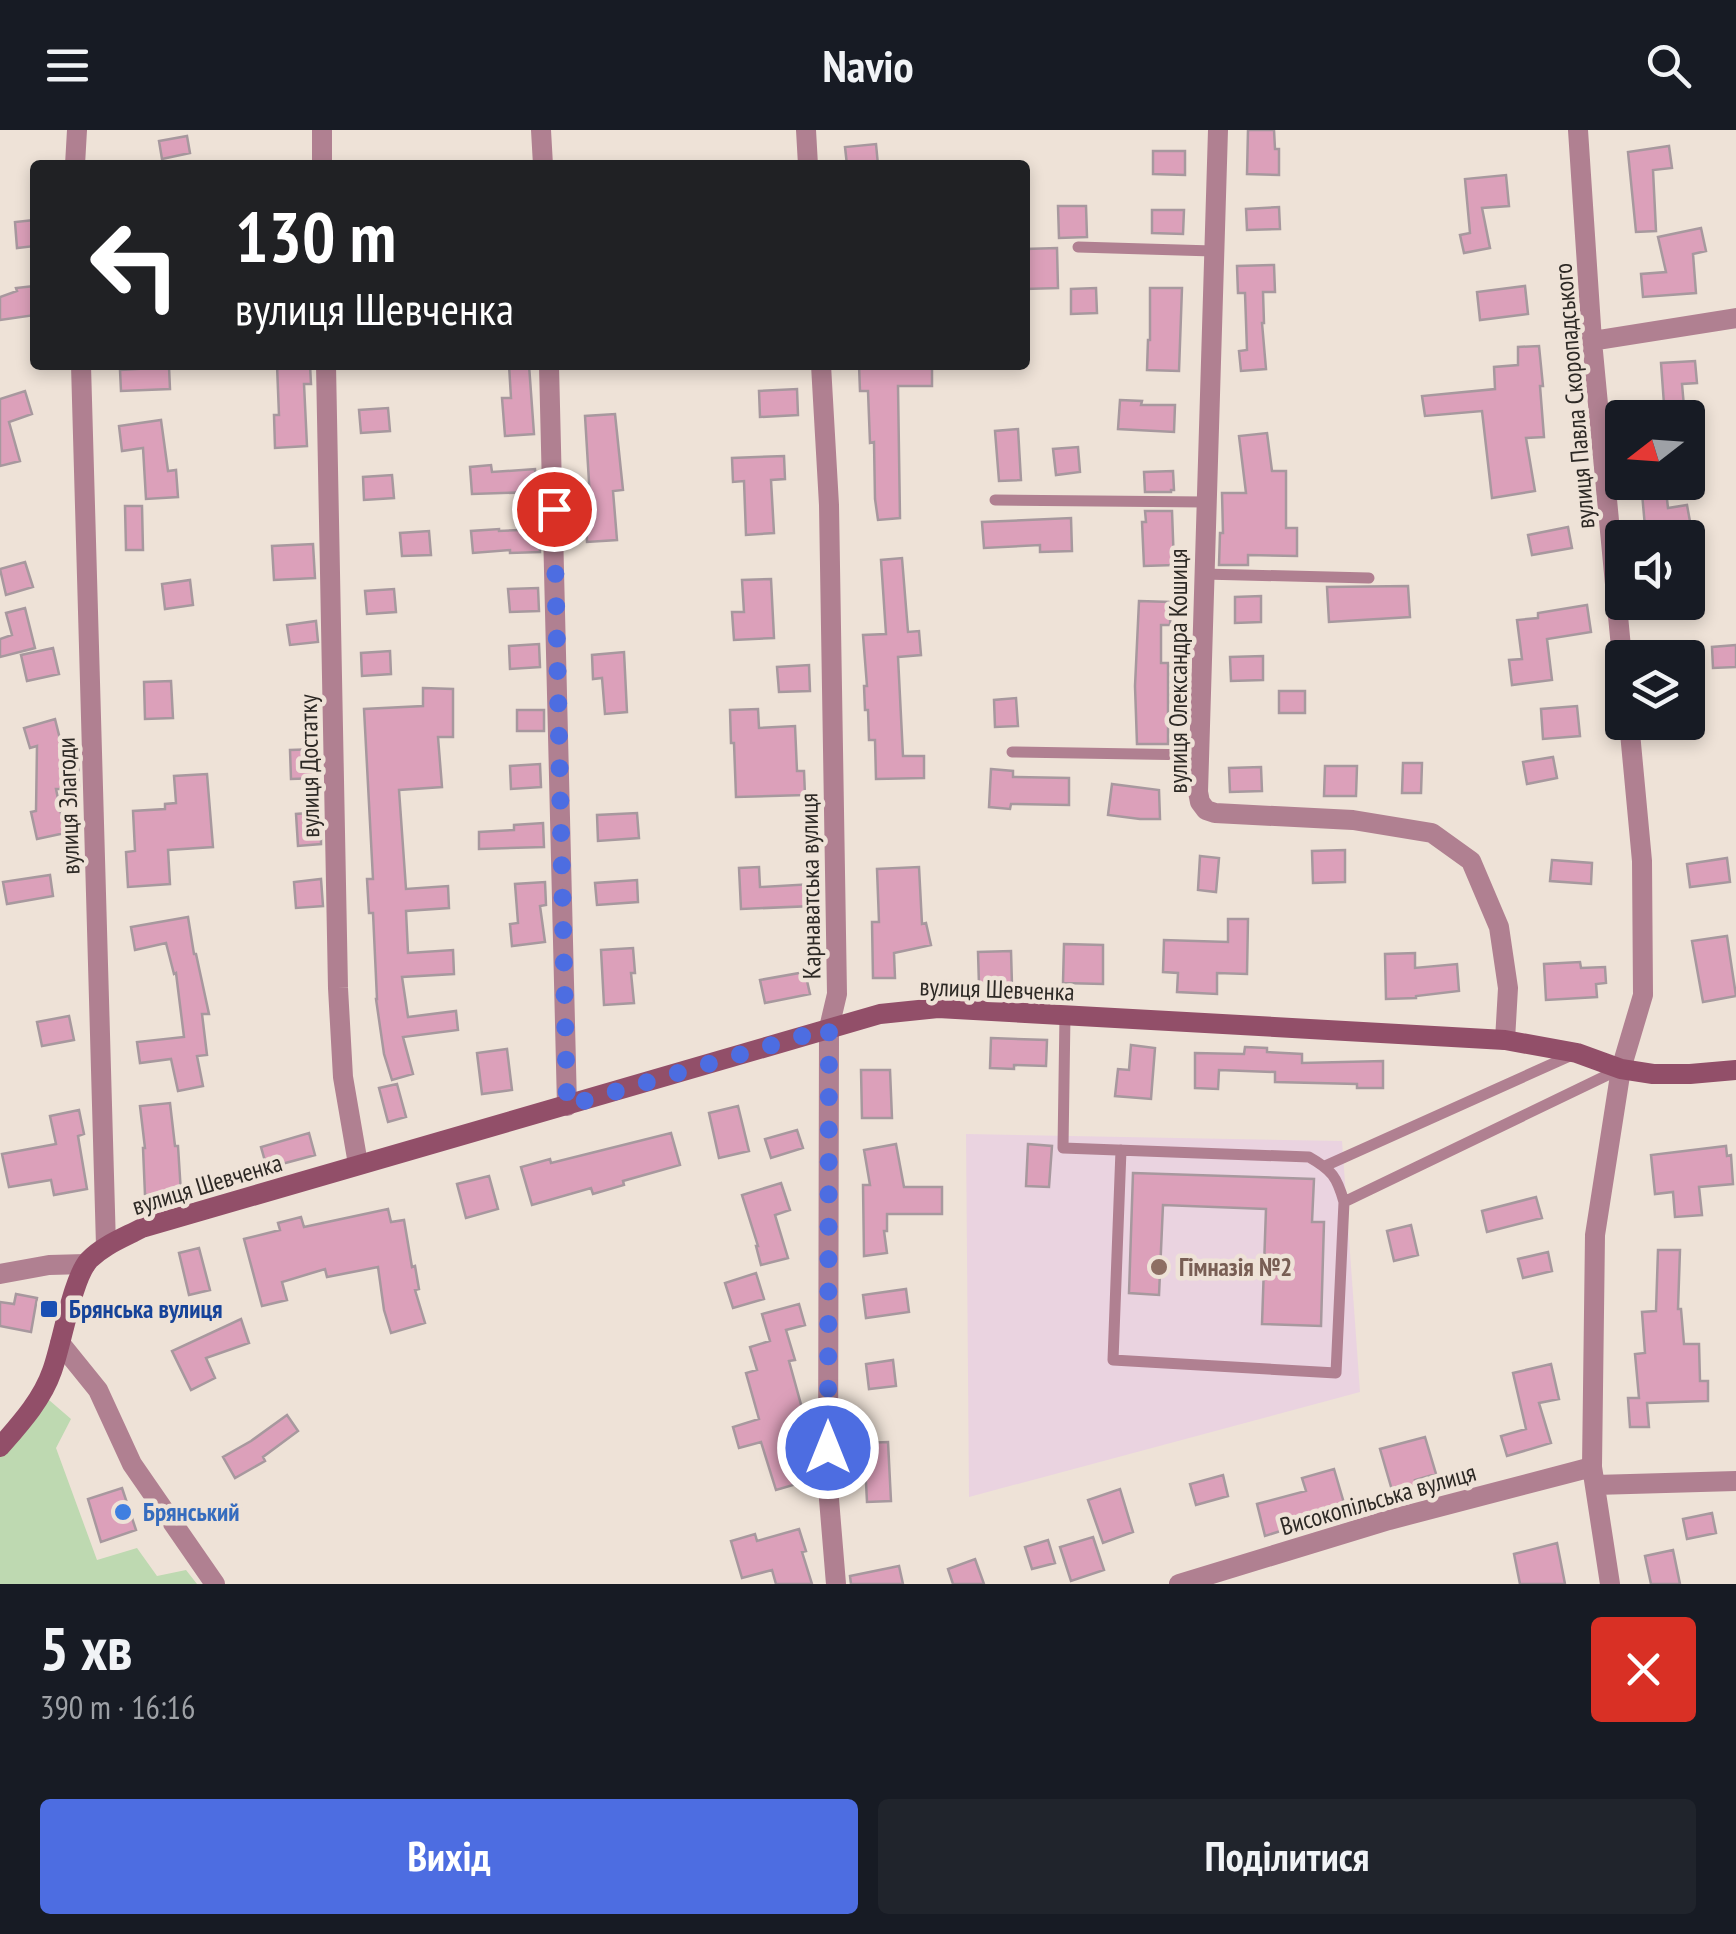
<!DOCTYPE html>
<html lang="uk">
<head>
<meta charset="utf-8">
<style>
	body { margin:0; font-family:"PT Sans Narrow",sans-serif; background:#20242c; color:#f1f3f6; height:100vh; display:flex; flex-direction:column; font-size:38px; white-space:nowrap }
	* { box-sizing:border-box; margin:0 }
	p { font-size:32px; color:#9ea1a6 }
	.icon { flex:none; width:55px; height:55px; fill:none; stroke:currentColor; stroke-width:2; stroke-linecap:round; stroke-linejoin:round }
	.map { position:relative; height:1454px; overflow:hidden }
	.sheet { display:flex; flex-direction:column; background:#171b24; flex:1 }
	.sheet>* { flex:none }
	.hud { position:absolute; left:30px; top:30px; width:1000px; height:210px; border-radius:10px; box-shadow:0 5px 15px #0003; background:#202124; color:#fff; overflow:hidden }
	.needle { width:65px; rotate:253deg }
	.tools { position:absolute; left:1605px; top:270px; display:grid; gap:20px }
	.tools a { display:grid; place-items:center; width:100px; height:100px; border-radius:10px; background:#171b24; box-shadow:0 5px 15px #0003; font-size:50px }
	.pin { position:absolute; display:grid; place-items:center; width:85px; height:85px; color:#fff; margin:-42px; border:5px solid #fff; border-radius:50%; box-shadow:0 2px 10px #0007 }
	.me { position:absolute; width:110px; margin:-55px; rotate:0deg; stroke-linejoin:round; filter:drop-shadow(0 0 8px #0008) }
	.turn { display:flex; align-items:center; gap:35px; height:210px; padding:0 40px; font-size:45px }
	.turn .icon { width:130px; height:130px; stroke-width:2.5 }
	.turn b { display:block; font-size:70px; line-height:85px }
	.round { display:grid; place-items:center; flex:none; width:105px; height:105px; border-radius:10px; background:#20242c }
	.summary { display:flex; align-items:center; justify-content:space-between; height:170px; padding:0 40px }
	h1 { font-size:60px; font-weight:700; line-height:75px }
	.button { display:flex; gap:20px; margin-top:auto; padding:20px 40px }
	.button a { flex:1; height:115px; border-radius:10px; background:#4d6de1; color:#fff; font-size:40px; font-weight:700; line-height:115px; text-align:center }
	.button a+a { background:#20242c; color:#f1f3f6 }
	header { display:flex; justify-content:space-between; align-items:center; height:130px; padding:0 40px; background:#171b24; font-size:45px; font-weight:700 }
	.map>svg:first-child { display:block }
</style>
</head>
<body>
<header><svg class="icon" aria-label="menu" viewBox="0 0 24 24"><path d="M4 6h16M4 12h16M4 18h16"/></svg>Navio<svg class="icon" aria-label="search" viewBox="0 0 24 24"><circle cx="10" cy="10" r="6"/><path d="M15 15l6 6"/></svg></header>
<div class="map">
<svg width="1736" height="1454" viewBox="0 0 1736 1454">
	<rect width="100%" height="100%" fill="#eee2d7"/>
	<path fill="#ead3e0" d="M966,1004L1342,1011L1360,1262L969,1367Z"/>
	<path fill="#bed9b1" d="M42,1264L71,1289L56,1318L97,1430L137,1418L157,1446L186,1440L197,1454H0V1317Z"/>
	<path fill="#dca0ba" stroke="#a7989e" stroke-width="2.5" d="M1248,0H1274L1275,19H1279V45L1247,44Z
		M187,6L190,23L162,29L159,11Z
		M876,14L878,35H847L845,17Z
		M1669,16L1672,38L1653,40L1656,101L1636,102L1628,22Z
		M1153,21H1185V45L1153,44Z
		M1506,45L1509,76L1482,78L1490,118L1464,123L1460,105L1470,103L1465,49Z
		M1058,76H1086L1087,107L1059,108Z
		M1279,77L1280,99L1247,100L1246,79Z
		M1152,80H1184L1183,104L1152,103Z
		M35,90V116L17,118L15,92Z
		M1701,98L1706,121L1693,124L1696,163L1643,167L1641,144L1666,142L1658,107Z
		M1057,118L1058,158L1025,159V119Z
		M1274,135L1275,162H1263L1264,193H1262L1266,239L1241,241L1239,221L1247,220L1245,163H1238L1237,136Z
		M35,156V185L0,190V167L17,161L16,158Z
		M1525,156L1528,184L1480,190L1477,162Z
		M1096,158L1097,183L1071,184V159Z
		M1150,158H1182L1179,241L1147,240L1148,210H1150Z
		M1539,216L1543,256H1540L1544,307L1526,308L1535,361L1492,368L1482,281L1425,286L1422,266L1495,259L1494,237L1518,235V217Z
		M1695,231L1697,253L1682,254L1685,288H1665L1661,233Z
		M277,235H310L311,254H304L307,316L275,318L274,285H279Z
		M509,235H529L534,304L505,306L502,268H511Z
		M859,235H932V256H898L900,388L878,390L875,369L874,312L870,313L868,261H860Z
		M169,237L170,259L121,261L120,240Z
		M797,259L798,285L760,287L759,261Z
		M25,261L32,284L9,292L20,331L0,336V269Z
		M1120,270L1142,271L1141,275H1175L1174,302L1118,299Z
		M388,278L390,301L361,303L359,280Z
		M615,284L623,360L613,361L617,410L587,412L586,385H591L585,286Z
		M161,290L168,341L176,340L178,367L146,369L143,318L122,321L119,296Z
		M1018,299L1021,350L999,351L995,301Z
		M1267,303L1272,341H1286V398H1297V426L1248,425V435H1219L1220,403H1223L1222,363H1246L1239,306Z
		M1078,317L1080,342L1056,345L1053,319Z
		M784,326L785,349L771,350L774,403L746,405L744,351L733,352L732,328Z
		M491,335L492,342L535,339L536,362L472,364L470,337Z
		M1173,341L1174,360H1171V362H1145L1144,342Z
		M392,345L394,368L364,370L363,347Z
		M1641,352H1665L1668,378L1687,375L1693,408H1646Z
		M125,376H142L143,420H126Z
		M1145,381H1172L1174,435L1144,436L1142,392H1146Z
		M1071,388L1072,421L1040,422V415L984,418L982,392Z
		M1568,397L1572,418L1532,425L1528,405Z
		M499,399V401L539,399L540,422L510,423V420L473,423L471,401Z
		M429,401L431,425L402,426L400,403Z
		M313,414L315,448L274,450L272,416Z
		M902,428L908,502L919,501L921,525L898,527L903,626H924V648L876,649L875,610H869L868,580H865L864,556H867L863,505L886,504L881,430Z
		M25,432L33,457L6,465L0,439Z
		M771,449L774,508L734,510L732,482H744L742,450Z
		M190,450L193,475L165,479L162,454Z
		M1408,456L1410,487L1329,492L1327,457Z
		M538,458L539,481L510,482L508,459Z
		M394,459L396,482L367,484L365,461Z
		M1261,466V492L1235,493V467Z
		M1139,471L1171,472L1170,495H1161V533H1168V614H1137L1135,556Z
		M1587,475L1591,502L1547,509L1552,550L1512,555L1509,530L1522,529L1517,490L1538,488V483Z
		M25,478L35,518L0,527V509L12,505L6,483Z
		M316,491L318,512L290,515L287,495Z
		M539,514L540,537L510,539L509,516Z
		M1736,515V537L1713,538L1712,517Z
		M53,518L59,544L27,551L21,525Z
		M390,521L391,544L362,546L361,523Z
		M624,522L627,582L605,584L602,548L593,549L592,525Z
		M1263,526V550L1231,551L1230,527Z
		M809,535L810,561L779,562L777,537Z
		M171,551L173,588L145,589L144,552Z
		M423,558L453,559V607H438L442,657L399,660L406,759L448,756L449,778L406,781L408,823L453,820L454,844L402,847L408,887L456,881L458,900L403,907L413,944L392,950L384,924L376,869H377L373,783H369L367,749H373L364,579L423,576Z
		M1279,561H1305V583H1279Z
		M1016,568L1018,596L995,597L994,570Z
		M1577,576L1580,606L1543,609L1541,579Z
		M758,579L759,598L795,596L797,641H804L805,665L736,667L734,613H731L730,580Z
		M517,580H544V601H517Z
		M55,589L63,621H78L79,659H56L65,703L37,709L31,682L36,681L37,616L30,618L24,598Z
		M319,619L320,648L291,649L290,620Z
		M1553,627L1557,648L1527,654L1523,632Z
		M1403,633H1422L1421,663H1402Z
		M540,634L541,657L511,659L510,636Z
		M1325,636H1357L1356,666H1324Z
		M1261,637L1262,661L1230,662L1229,638Z
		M991,639L1013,641V647L1069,648V675L1011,674L1010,679L989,677Z
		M207,644L213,717L168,720L170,754L128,757L126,722L135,721L133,681L165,679V674L176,673L174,646Z
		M1112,654L1159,660L1160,689H1140L1108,685Z
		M321,682V714L298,716L296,684Z
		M637,683L639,708L598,711L597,685Z
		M543,693L544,717L479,719V702L514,700V695Z
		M1345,720V752L1313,753L1312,721Z
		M1200,726L1219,728L1216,762L1198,760Z
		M1727,728L1730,752L1690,757L1687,734Z
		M1552,730L1592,733L1591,754L1550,751Z
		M759,737L760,757L813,754V776L741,779L739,738Z
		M919,737L922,794L926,793L931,815L894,823L895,848H873L872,792H879L877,739Z
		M50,745L53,766L7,774L3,752Z
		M321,749L323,776L296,778L294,752Z
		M637,750L638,772L597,775L595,753Z
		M545,752L546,775L540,776L545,812L512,816L510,794L518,793L515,754Z
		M188,787L194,824H196L209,884H202L207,925L197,926L203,956L178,961L171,929L140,933L137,912L184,907L176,843L174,844L166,813L135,820L131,797Z
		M1228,789H1248L1247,844L1217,843V864L1177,862L1178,843L1163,842L1164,810L1228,812Z
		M1727,806L1736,866L1703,872L1692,811Z
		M1064,814L1103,815V854L1063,853Z
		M633,818L635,843H631L634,873L604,875L601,820Z
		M1011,821L1012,855H979L978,822Z
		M1415,823V838L1457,834L1459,861L1416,866V868L1386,869L1385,824Z
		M1580,832L1581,838L1605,837L1606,853L1596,854L1597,867L1546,870L1544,834Z
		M805,842L810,864L765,873L760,850Z
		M69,886L74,910L42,916L37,892Z
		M991,908L1047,910L1046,936L1014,935V939L990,938Z
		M1131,915L1155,918L1151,969L1115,966L1118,939L1129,940Z
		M1245,917L1267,918V922L1302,924V933L1383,931V958H1357V954L1275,952V942L1219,940L1218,959L1195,958V923L1244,924Z
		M507,919L512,960L482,964L477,923Z
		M861,940H890L892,988H862Z
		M397,954L406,987L388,992L379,958Z
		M170,973L175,1016H178L181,1063L145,1065L143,1018H145L140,976Z
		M738,976L749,1021L719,1028L709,983Z
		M79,980L84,1004L78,1006L87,1059L54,1065L51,1050L9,1057L2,1024L56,1014L50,986Z
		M797,1000L803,1018L771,1028L765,1009Z
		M309,1003L315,1025L267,1038L261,1017Z
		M671,1003L680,1035L623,1051L624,1055L593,1064L591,1058L532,1075L521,1037L550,1029L551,1033Z
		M896,1014L904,1057H942V1084H887V1101H884L887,1123L864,1126L863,1055H870L864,1020Z
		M1028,1014L1052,1016L1049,1057L1026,1056Z
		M1726,1016L1727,1026L1731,1025L1733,1054L1699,1057L1702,1085L1675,1087L1673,1062L1655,1064L1651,1025Z
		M1133,1043L1314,1049L1312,1092H1324L1321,1196L1262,1194L1266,1079L1163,1075L1159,1165L1129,1163Z
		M489,1046L498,1079L466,1088L457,1054Z
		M781,1053L790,1080L775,1085L788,1128L761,1135L756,1116H758L742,1065Z
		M1536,1067L1542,1088L1487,1102L1482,1081Z
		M388,1079L391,1092L404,1090L412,1137L415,1136L419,1159L415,1160L425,1193L391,1203L384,1180L378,1137L327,1147L325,1139L282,1152L287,1170L262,1176L244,1109L280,1100L278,1093L301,1087L304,1097Z
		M1411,1095L1418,1125L1394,1131L1387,1101Z
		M199,1118L210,1160L189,1165L179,1123Z
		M1658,1120H1680L1678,1179H1681L1684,1214H1699L1700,1251H1708V1271L1647,1273L1649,1297H1630L1628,1268H1639L1635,1224L1645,1223L1642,1182L1656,1181Z
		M1548,1122L1552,1141L1523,1148L1518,1129Z
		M756,1143L764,1169L733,1178L725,1153Z
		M906,1159L909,1182L866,1188L863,1165Z
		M16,1164L37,1168L31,1202L0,1196V1172L14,1174Z
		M799,1174L805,1195L786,1200L795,1230L789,1231L802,1278L807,1276L813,1298L792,1304L807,1351L776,1360L761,1312L739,1318L733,1297L759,1289L746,1243L757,1240L750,1217L770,1211L762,1184Z
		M241,1189L249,1213L206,1228L215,1248L191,1260L172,1221Z
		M893,1230L896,1256L869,1259L866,1234Z
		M1551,1234L1559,1269L1539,1273L1551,1313L1507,1326L1501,1306L1526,1299L1513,1243Z
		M287,1285L298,1301L263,1327L265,1331L235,1348L223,1327L251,1311Z
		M1425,1307L1436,1344L1415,1350L1418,1361L1394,1367L1380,1319Z
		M888,1312L891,1371L867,1372L864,1313Z
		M1334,1339L1346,1380L1265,1406L1257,1374L1306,1361L1302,1348Z
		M1223,1345L1228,1366L1196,1375L1190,1354Z
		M122,1358L136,1400L101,1412L88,1369Z
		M1120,1359L1133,1402L1103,1413L1088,1370Z
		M1712,1383L1716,1403L1687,1409L1683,1389Z
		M799,1399L806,1421L802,1422L812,1454H776L772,1440L742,1448L731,1411L755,1404L757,1411Z
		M1093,1407L1104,1440L1071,1451L1060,1417Z
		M1048,1410L1055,1433L1032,1439L1025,1417Z
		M1557,1413L1565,1454H1520L1514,1424Z
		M1673,1420L1680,1454H1651L1645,1426Z
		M975,1429L984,1454H953L948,1439Z
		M899,1436L903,1454H851L850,1446Z"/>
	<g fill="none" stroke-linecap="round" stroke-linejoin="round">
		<path stroke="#b08091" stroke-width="11" d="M1078,117L1213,121
			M995,370L1205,372
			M1203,444L1369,448
			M1012,622L1198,625
			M1065,885L1063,1018L1309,1027C1332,1040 1337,1047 1344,1072L1336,1243L1113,1230L1121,1020
			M1325,1036L1572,925
			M1344,1072L1620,939"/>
		<path stroke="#b08091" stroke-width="20" d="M322,0V35
			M541,0L543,35
			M806,0L808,35
			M1218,0L1198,662L1200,672L1206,680L1215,683L1353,690L1432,703L1471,731L1499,797L1508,858L1505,910
			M1578,0L1592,211L1622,528
			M75,35L77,0
			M1592,211L1736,188
			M81,235L106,1116
			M326,235L338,858L343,947L358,1034
			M549,235L567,976
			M821,235L829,375L837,864L829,898L828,1357L836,1454
			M0,1144L49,1135L86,1134
			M60,1213L98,1260L132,1334L215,1454
			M1595,1355L1736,1351
			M1179,1454L1389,1390L1592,1337
			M1610,1454L1592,1337L1595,1105L1621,939L1643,865L1642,731L1629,592"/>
		<path stroke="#924f69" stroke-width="20" d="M0,1317C20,1294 42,1270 52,1241C62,1214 72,1149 89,1130C104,1115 123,1108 142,1098L880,884L938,878L1505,910L1577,923L1621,939L1653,944H1690L1736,940"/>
	</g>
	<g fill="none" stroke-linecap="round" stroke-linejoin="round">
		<path stroke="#4d6de1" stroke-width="18" stroke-dasharray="0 32.4" d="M554,379L567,976L829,898L828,1318"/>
	</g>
	<circle fill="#8d6e63" stroke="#eee2d7" stroke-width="4" cx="1159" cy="1137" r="10"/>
	<rect fill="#1a4fb4" stroke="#eee2d7" stroke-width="4" x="39" y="1169" width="20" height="20" rx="5"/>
	<circle fill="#3f7fe0" stroke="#eee2d7" stroke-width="4" cx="123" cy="1382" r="10"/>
	<g text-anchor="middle" stroke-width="9" stroke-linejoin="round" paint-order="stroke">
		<g font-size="25" fill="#2d2925" stroke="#eee2d7">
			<text transform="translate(1574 266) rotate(-95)" y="9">вулиця Павла Скоропадського</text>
			<text transform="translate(1178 541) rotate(-90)" y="9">вулиця Олександра Кошиця</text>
			<text transform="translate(309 636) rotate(-91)" y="9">вулиця Достатку</text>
			<text transform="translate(68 676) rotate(-92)" y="9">вулиця Злагоди</text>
			<text transform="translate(810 756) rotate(-91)" y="9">Карнаватська вулиця</text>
			<text transform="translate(997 859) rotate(2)" y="9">вулиця Шевченка</text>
			<text transform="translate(207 1054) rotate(-17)" y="9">вулиця Шевченка</text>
			<text transform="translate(1378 1369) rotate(-16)" y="9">Високопільська вулиця</text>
		</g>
		<g font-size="25" font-weight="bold" fill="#785e54" stroke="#eee2d7" text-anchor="start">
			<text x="1179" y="1146">Гімназія №2</text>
		</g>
		<g font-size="25" font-weight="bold" fill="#164399" stroke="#eee2d7" text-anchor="start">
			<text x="69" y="1188">Брянська вулиця</text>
		</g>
		<g font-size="25" font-weight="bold" fill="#366cbe" stroke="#eee2d7" text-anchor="start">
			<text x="143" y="1391">Брянський</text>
		</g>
	</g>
</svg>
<div class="tools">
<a><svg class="needle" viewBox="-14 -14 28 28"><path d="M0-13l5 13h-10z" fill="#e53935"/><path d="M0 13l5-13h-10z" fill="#9ea1a6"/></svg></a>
<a><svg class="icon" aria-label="sound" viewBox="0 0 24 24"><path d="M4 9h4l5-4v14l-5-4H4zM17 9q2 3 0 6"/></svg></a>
<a><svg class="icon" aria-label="layers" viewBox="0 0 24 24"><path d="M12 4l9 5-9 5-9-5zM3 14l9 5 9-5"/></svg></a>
</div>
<div class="pin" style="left:554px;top:379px;background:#d93025"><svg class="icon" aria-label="arrive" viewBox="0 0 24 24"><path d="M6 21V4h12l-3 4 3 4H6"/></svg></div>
<svg class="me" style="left:828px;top:1318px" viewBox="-20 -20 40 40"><circle r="17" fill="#4d6de1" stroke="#fff" stroke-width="3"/><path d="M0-11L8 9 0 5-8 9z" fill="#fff"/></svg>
<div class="hud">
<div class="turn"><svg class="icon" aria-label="left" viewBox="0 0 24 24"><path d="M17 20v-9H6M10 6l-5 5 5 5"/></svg><div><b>130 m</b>вулиця Шевченка</div></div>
</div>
</div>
<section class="sheet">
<div class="summary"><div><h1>5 хв</h1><p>390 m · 16:16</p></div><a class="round" style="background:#d93025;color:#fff"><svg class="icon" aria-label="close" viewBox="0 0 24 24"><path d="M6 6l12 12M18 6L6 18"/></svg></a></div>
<div class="button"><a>Вихід</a><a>Поділитися</a></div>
</section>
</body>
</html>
